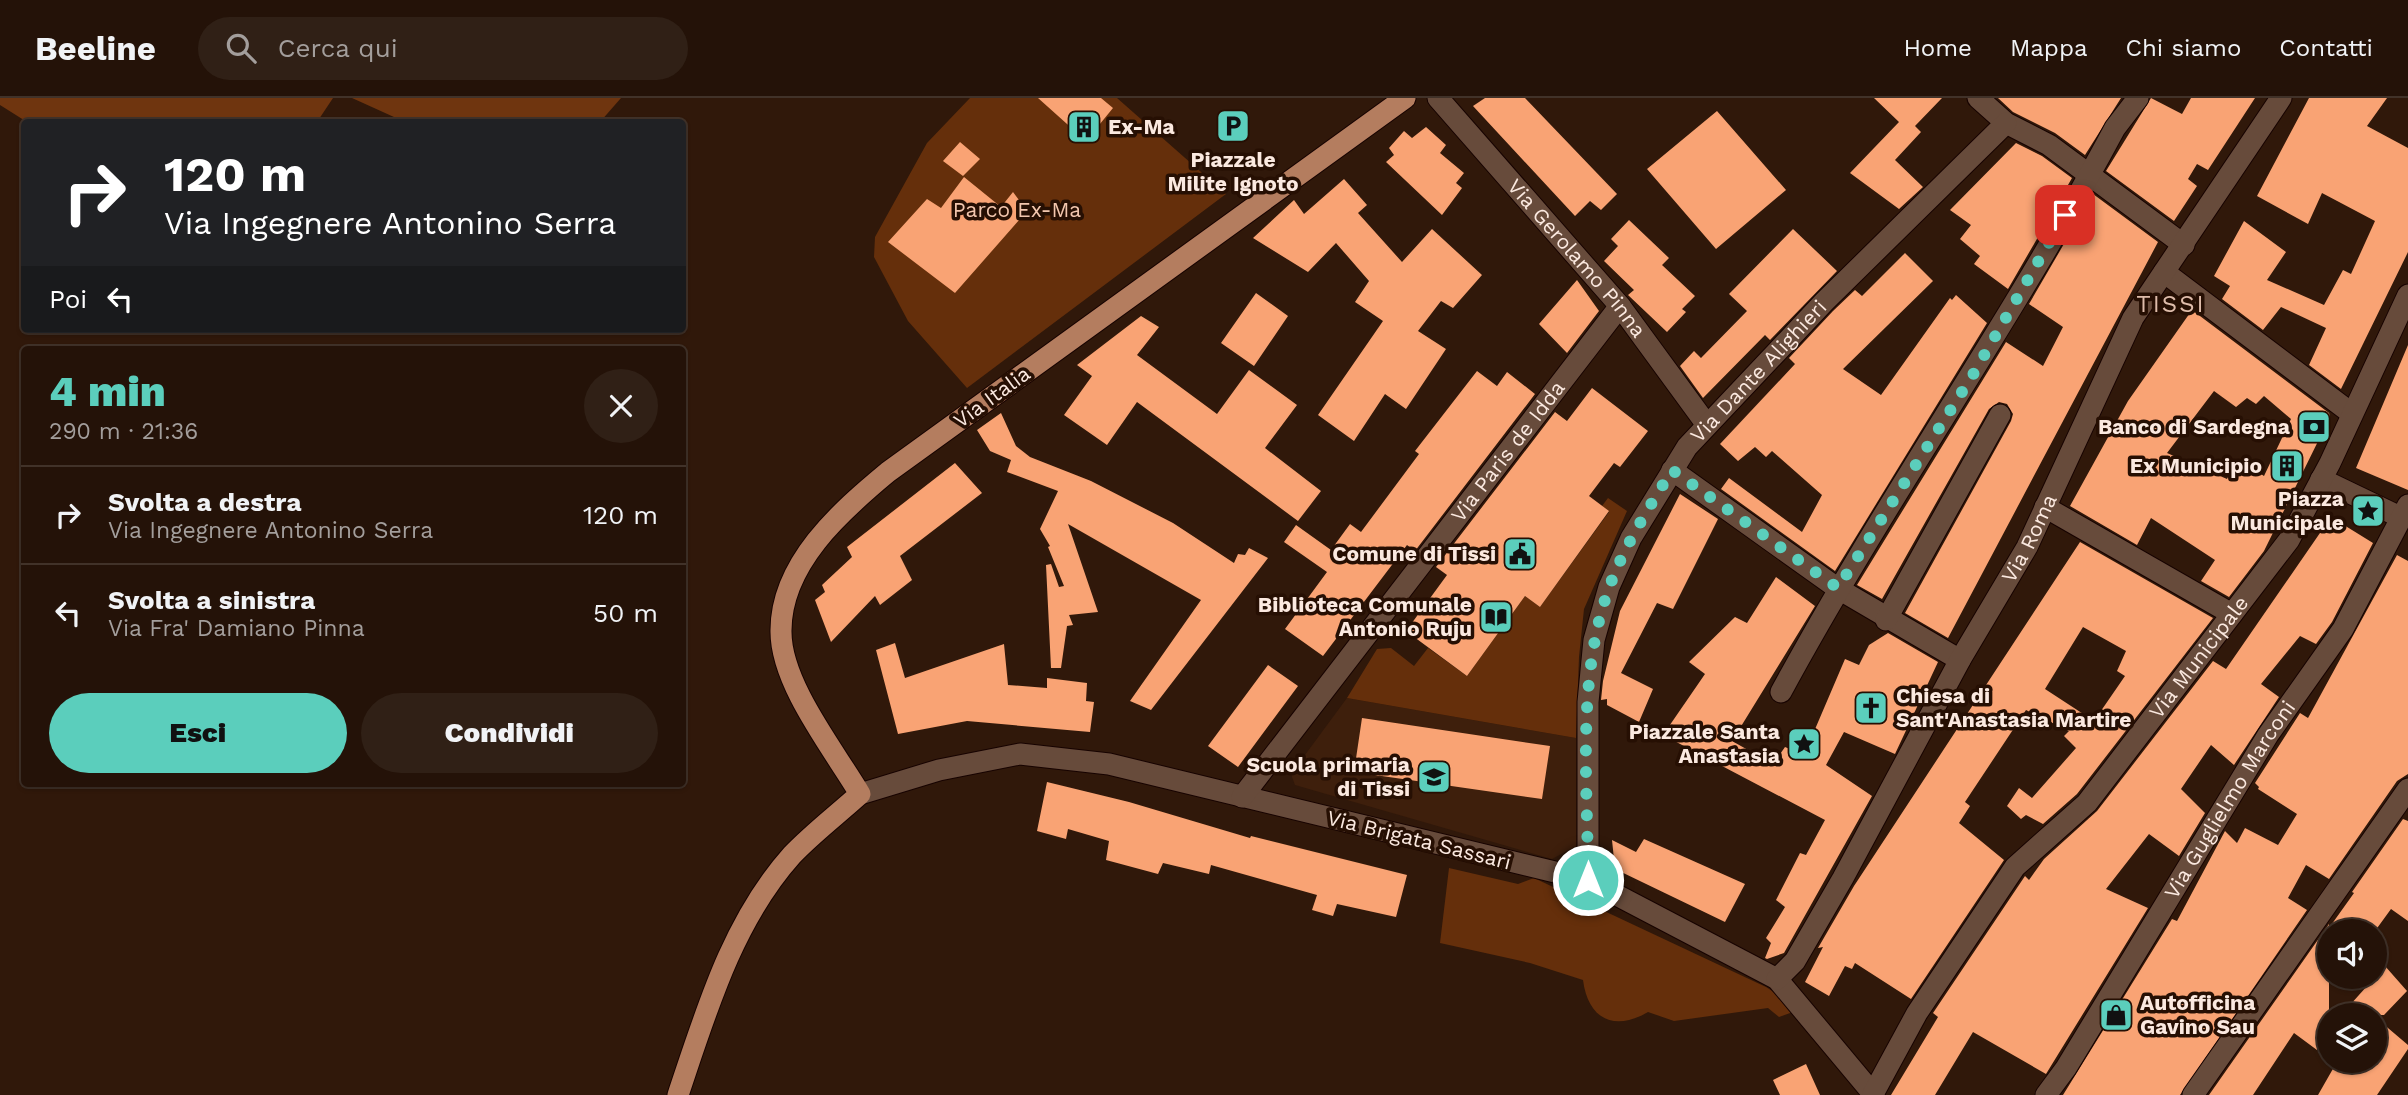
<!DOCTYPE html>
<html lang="it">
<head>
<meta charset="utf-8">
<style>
	body { margin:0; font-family:"Work Sans",sans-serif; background:#302016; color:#f1f3f6; height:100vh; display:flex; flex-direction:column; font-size:26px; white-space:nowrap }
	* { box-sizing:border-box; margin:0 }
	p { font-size:23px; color:#a39e9c }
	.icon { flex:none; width:38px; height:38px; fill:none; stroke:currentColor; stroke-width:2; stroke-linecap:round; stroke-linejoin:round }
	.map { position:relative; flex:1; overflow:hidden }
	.sheet { position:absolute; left:21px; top:248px; width:665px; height:441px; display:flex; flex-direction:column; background:#241208; border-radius:7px; box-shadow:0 2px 5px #0004,0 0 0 2px #413229 }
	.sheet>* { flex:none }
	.hud { position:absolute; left:21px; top:21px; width:665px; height:214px; border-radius:7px; box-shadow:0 2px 5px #0004,0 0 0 2px #413229; background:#202124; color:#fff; overflow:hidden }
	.fabs { position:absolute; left:2317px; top:821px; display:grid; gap:14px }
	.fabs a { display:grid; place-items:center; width:70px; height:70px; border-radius:50%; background:#241208; box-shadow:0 2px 5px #0004,0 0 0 2px #413229; font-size:35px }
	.pin { position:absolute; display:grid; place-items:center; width:60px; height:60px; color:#fff; margin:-30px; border-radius:14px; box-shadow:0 4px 10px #0006 }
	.me { position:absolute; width:77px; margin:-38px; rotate:0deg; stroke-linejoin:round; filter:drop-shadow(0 0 5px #0008) }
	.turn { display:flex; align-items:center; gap:24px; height:147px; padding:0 28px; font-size:32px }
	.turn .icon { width:91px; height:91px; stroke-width:2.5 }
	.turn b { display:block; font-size:49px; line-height:60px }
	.then { display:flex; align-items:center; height:66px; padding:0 28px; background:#0003; gap:14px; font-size:26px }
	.round { display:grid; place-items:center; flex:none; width:74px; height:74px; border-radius:37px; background:#302016 }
	.overview { display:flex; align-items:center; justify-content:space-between; height:119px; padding:0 28px }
	h1 { font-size:42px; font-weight:800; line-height:52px; color:#5bcebc }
	.primary-button { display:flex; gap:14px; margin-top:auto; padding:14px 28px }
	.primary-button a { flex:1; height:80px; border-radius:42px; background:#5bcebc; color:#111; font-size:28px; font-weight:800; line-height:80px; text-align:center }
	.primary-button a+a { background:#302016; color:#f1f3f6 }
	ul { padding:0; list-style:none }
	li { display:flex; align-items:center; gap:21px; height:98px; padding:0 28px; border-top:2px solid #413229 }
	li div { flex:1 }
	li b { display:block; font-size:26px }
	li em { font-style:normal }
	header { display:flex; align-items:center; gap:42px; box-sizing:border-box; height:98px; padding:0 35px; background:#241208; border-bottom:2px solid #413229 }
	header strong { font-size:33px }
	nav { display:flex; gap:38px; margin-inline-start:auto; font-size:24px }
	.search { width:490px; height:63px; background:#302016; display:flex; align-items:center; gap:18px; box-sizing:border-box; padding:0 24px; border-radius:38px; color:#a39e9c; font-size:26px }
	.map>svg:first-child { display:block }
</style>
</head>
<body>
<header>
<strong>Beeline</strong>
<div class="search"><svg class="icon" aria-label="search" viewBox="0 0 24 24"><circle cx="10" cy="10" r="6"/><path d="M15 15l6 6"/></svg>Cerca qui</div>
<nav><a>Home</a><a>Mappa</a><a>Chi siamo</a><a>Contatti</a></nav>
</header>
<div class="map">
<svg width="2408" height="997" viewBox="0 0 2408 997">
	<rect width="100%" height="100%" fill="#30180a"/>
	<path fill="#3e1f0c" d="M1347,600L1576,640V748L1552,761L1295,687L1291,676Z"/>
	<path fill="#652f0b" d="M970,0H1117L1226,96L967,290L908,223L874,159L875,139L927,45Z
		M1608,400L1627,413L1584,511L1579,559L1576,640L1347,600L1377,551L1391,550L1414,568L1428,550L1467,578L1525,498L1540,509L1609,414L1602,408Z
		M1449,770L1518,786L1534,780L1766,889L1783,900L1793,914L1779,919L1768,910L1674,923L1648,914C1614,934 1588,921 1583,882L1530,865L1440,845Z"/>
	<path fill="#6f350f" d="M0,0H333L317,24H27L0,7Z
		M352,0H621L600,24H405Z"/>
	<path fill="#f9a374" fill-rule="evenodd" d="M1038,0H1101L1113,10L1086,43Z
		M1485,0H1525L1617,96L1601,112L1590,103L1575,118L1473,8Z
		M1874,0H1942L1915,28L1921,34L1895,62L1923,89L1899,111L1850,75L1899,24Z
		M1998,0H2121L2085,57L2055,35L2013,14Z
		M2151,0L2182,16L2191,0H2255L2208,72L2197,66L2188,81L2197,88L2174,123L2106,73Z
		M2309,0H2387L2367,28L2408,50V154L2341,291L2309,267L2326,230L2281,209L2263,232L2222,201L2230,188L2214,178L2244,123L2286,154L2267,182L2324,207L2343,172L2351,176L2375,123L2322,95L2308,126L2257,98Z
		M1717,13L1786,92L1716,151L1647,71Z
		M1426,29L1446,47L1440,55L1464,75L1456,85L1462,90L1442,117L1386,64L1394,57L1389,50L1404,33L1412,40Z
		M960,44L980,61L963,78L943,63Z
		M2016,45L2042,58L2072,80L2008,191L1974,166L1980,158L1960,141L1971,127L1950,112Z
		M964,79L1001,109L1013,94L1027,113L955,195L888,144L927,101L941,110Z
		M1344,81L1367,107L1358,115L1402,164L1432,131L1482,177L1453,210L1441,203L1418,233L1446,251L1406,311L1385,296L1354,343L1318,317L1383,223L1355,204L1369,183L1336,145L1308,174L1253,140L1294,102L1304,116Z
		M2093,96L2158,144L1948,540L1905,515L2011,323L2013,316L2007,306L1999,304L1989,311L1882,501L1857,487L2006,244L2043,268L2063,229L2029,206Z
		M1629,122L1669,160L1662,167L1695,198L1682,211L1686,214L1667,234L1628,197L1634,192L1604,163L1618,148L1611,141Z
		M1793,131L1837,173L1770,242L1765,237L1703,300L1680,268L1694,253L1701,260L1747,213L1729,196Z
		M1905,155L1933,183L1843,271L1881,297L1950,200L1952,202L1956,197L1987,225L1835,473L1721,391L1729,380L1802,434L1822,397L1772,353L1766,359L1755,349L1738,363L1720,346L1795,266L1789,260L1833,213L1855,192L1862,198Z
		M1577,182L1599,213L1567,255L1539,226Z
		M1256,195L1288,218L1254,268L1221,245Z
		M2192,212L2329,315L2330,319L2264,453L2229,499L2201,483L2215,462L2151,420L2137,447L2070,408L2128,303ZM2214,293L2236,309L2247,300L2256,306L2264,298L2291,321L2264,378L2238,361L2227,381L2167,355Z
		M1141,218L1159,229L1137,257L1217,316L1249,272L1297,307L1265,350L1321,393L1298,423L1137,304L1107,347L1064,317L1092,278L1077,267Z
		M2408,247V392L2356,370Z
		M1477,273L1497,288L1507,274L1535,296L1415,453L1407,447L1323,558L1285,531L1327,474L1284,444L1296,427L1331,452L1350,426L1361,434L1419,356L1415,353Z
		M1592,290L1648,333L1620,369L1614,365L1589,398L1609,413L1540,509L1525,498L1467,578L1406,533L1447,477L1436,469L1555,314L1567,323Z
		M1001,315L1016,348L1030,359L1091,383L1173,425L1234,465L1238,456L1245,457L1249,450L1268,460L1151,612L1130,603L1201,502L1068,426L1098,514L1069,517L1073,527L1067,528L1061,570H1051L1046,467L1051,466L1059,489L1064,488L1048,449L1050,448L1040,431L1058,393L1007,374L1011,362L990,353L977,332Z
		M955,365L982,395L900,458L912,482L880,507L875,498L831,544L815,502L825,494L822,487L852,459L847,449Z
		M1680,396L1718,421L1673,511L1657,505L1621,575L1653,591L1639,624L1607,607V601L1601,602L1603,583L1620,513Z
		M2331,419L2373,445L2332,524L2316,546L2300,538L2261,586L2279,599L2234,667L2211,647L2181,691L2205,715L2179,758L2149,736L2106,791L2148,810L2046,976L1973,934L1935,997H1891L1938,919L1933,915L2025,778L2029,782L2044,761L2097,713L2213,563L2226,571Z
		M2080,444L2213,520L2077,696L2043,726L2026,717L2021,721L2007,708L2019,690L2032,700L2076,650L2064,638L2069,633L2026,612L1965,704L1970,708L1959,725L2004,762L1911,901L1855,865L1852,871L1845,868L1829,898L1805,884L1823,849L1818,850L1854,788ZM2083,529L2126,553L2117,573L2125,578L2094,623L2045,591Z
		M2397,457L2408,463V676L2397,683L2329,781L2306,767L2288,800L2307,812L2180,997H2063L2172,821L2177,823L2225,733L2237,745L2245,730L2278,747L2297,716L2258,691L2259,689L2255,685L2300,615L2308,620Z
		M1776,479L1815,508L1732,643L1773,666L1785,649L1804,657L1845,561L1859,567L1869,547L1888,535L1938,564L1895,656L1844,634L1826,667L1872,698L1784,855L1767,861L1765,860L1771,845L1766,840L1785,809L1776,802L1800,755L1806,757L1825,722L1663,637L1705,576L1689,564L1735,519L1747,525Z
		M895,545L905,580L1004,546L1008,587L1047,590V580L1087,585L1086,603L1094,604L1090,634L967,623L898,636L876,552Z
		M1268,567L1298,588L1238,669L1208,648Z
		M1362,620L1550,648L1542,701L1354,674Z
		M1047,684L1129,704L1250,740L1251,738L1407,777L1396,819L1337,806L1333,818L1312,812L1317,797L1211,767L1209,776L1163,765L1158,776L1106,762L1109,743L1068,731L1066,741L1037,733Z
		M2403,721L2408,723V823L2391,811L2375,833H2329V936L2317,952L2294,935L2253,997H2209L2329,826V830L2354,795L2352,794Z
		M1644,741L1745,786L1725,824L1615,771L1612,742L1636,754Z
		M2385,868L2407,893L2384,917H2362L2350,907Z
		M2375,919L2408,947V951L2377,997H2318L2338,962H2375Z
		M1806,966L1820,997H1780L1773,982Z"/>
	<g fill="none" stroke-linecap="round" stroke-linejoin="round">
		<defs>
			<g id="minor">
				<path id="s1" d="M1438,0L1620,208L1707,327"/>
				<path d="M1978,0L2006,25L2049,47L2184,147"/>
				<path d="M2164,174L2351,315"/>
				<path d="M1672,372L1837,490L1960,562"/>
				<path d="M2321,381L2400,419"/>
				<path d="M2045,409L2232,516"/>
				<path d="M1886,522L2000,317"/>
				<path d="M1781,594C1885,402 2012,223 2115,30L2138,0"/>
				<path d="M860,696L939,672L1020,656L1109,666L1588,782L1777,881L1874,997"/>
				<path id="s2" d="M1242,699L1620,208"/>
				<path id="s3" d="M1588,782V604L1594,542L1609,489L1631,440L1687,349L1824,204L2006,25"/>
				<path id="s4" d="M1777,881L1795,863L1843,780L1960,562L2027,449L2133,220L2281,0"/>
				<path id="s5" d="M1873,996L1917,915L2015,769L2087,705L2289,442L2330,365L2408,197"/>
				<path id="s6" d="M2046,997L2066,970L2268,637L2343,531L2408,407"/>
				<path d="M2193,997L2408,691"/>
			</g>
			<path id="major" d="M678,997C706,914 732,824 792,757C813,735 838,716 860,696C834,652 781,586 781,534C780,466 841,413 888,374L1405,0"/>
		</defs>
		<use href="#minor" stroke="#170300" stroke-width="23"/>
		<use href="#major" stroke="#170300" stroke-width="23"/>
		<use href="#minor" stroke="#674b3b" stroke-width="21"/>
		<use href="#major" stroke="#b47d5f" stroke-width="21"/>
	</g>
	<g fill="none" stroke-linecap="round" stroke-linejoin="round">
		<path stroke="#5bcebc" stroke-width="12" stroke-dasharray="0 21.6" d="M1588,782C1588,687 1576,581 1609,490C1624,448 1649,410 1672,372L1838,490L1974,275L2065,117"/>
	</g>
	<defs>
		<symbol id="parking-square" viewBox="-11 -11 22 22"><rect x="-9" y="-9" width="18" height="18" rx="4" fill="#5bcebc" stroke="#260f03"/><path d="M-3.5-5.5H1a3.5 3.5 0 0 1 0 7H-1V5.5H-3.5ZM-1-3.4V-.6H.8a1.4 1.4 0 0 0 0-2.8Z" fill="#111"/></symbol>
		<symbol id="building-square" viewBox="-11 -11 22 22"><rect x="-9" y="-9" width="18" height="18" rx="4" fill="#5bcebc" stroke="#260f03"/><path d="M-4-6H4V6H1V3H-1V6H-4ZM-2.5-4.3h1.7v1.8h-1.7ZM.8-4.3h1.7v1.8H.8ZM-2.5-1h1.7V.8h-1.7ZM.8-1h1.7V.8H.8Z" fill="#111"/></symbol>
		<symbol id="bank-square" viewBox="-11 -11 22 22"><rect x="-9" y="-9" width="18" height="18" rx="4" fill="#5bcebc" stroke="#260f03"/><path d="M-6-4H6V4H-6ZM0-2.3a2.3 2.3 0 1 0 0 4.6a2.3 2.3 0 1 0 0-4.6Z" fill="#111"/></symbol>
		<symbol id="sight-square" viewBox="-11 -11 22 22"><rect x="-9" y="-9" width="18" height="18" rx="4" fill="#5bcebc" stroke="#260f03"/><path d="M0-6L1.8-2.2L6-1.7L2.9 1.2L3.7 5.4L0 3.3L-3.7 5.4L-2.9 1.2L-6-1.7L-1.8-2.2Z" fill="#111"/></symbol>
		<symbol id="civic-square" viewBox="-11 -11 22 22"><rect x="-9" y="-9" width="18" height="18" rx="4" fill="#5bcebc" stroke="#260f03"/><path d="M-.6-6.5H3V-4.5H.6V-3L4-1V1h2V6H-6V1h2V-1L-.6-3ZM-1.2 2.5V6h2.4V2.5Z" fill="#111"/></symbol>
		<symbol id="library-square" viewBox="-11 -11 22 22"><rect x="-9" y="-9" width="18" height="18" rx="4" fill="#5bcebc" stroke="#260f03"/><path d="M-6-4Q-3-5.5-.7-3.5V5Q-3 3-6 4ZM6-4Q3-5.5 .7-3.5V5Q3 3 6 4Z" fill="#111"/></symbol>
		<symbol id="church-square" viewBox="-11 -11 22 22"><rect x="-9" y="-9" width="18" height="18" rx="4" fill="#5bcebc" stroke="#260f03"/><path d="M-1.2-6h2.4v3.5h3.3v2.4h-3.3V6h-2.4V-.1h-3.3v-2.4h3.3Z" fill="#111"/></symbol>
		<symbol id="school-square" viewBox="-11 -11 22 22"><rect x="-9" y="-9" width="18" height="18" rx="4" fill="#5bcebc" stroke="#260f03"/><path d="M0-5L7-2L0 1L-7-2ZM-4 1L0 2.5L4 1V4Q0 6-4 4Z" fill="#111"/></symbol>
		<symbol id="shop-square" viewBox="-11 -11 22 22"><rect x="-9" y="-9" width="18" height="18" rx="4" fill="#5bcebc" stroke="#260f03"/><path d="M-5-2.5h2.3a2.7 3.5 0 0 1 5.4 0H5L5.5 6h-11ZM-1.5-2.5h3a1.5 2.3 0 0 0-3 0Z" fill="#111"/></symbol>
	</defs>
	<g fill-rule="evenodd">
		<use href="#parking-square" x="1214" y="9" width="38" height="38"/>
		<use href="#building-square" x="1065" y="10" width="38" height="38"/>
		<use href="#bank-square" x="2295" y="310" width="38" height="38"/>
		<use href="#building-square" x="2268" y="349" width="38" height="38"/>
		<use href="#sight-square" x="2349" y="394" width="38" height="38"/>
		<use href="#civic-square" x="1501" y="437" width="38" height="38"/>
		<use href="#library-square" x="1477" y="500" width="38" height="38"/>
		<use href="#church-square" x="1852" y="591" width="38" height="38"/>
		<use href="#sight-square" x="1785" y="627" width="38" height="38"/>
		<use href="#school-square" x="1415" y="660" width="38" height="38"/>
		<use href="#shop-square" x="2097" y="898" width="38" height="38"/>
	</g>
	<g text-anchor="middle" stroke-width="7" stroke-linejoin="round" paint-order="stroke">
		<g font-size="21" font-weight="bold" fill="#fbe9e0" stroke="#260f03" text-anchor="end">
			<text x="1108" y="36" text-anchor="start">Ex-Ma</text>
			<text x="1233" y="69" text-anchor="middle">Piazzale<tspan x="1233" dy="24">Milite Ignoto</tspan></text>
			<text x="2290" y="336">Banco di Sardegna</text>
			<text x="2262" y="375">Ex Municipio</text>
			<text x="2344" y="408">Piazza<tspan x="2344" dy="24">Municipale</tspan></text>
			<text x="1496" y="463">Comune di Tissi</text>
			<text x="1472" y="514">Biblioteca Comunale<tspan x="1472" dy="24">Antonio Ruju</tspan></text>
			<text x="1896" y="605" text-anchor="start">Chiesa di<tspan x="1896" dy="24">Sant'Anastasia Martire</tspan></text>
			<text x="1780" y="641">Piazzale Santa<tspan x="1780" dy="24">Anastasia</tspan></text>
			<text x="1410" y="674">Scuola primaria<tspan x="1410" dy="24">di Tissi</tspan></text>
			<text x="2140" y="912" text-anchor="start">Autofficina<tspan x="2140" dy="24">Gavino Sau</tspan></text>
		</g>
		<g font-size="21" fill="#f2c6ae" stroke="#260f03">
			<text x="1017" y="119">Parco Ex-Ma</text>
		</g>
		<g font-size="21" fill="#fbe9e0" stroke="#260f03">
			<text dy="7" stroke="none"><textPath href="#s1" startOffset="212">Via Gerolamo Pinna</textPath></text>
			<text dy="7" stroke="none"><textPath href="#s3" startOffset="560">Via Dante Alighieri</textPath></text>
			<text transform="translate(992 299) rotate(-36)" y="7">Via Italia</text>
			<text dy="7" stroke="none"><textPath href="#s2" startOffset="436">Via Paris de Idda</textPath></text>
			<text dy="7" stroke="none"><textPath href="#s4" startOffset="509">Via Roma</textPath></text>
			<text dy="7" stroke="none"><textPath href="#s5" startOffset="548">Via Municipale</textPath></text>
			<text dy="7" stroke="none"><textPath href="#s6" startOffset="348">Via Guglielmo Marconi</textPath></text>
			<text transform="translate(1419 742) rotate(14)" y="7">Via Brigata Sassari</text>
		</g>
		<g font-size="24" letter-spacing="2" fill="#debcaa" stroke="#260f03">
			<text x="2171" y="214">TISSI</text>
		</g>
	</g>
</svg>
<div class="fabs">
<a><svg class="icon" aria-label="sound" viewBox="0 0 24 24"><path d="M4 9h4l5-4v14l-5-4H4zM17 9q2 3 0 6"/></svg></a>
<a><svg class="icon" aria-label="layers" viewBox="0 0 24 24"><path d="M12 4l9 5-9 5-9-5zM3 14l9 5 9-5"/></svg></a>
</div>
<div class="pin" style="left:2065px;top:117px;background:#d93025"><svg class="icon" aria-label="arrive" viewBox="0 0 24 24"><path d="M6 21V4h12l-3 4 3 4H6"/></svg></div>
<svg class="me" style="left:1588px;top:782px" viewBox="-20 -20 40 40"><circle r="17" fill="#5bcebc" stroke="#fff" stroke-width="3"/><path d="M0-11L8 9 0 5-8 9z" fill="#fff"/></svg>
<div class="hud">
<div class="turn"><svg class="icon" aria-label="right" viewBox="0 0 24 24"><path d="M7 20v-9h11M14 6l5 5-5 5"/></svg><div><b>120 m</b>Via Ingegnere Antonino Serra</div></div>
<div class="then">Poi<svg class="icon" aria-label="left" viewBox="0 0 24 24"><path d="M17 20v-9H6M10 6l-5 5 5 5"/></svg></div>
</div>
<section class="sheet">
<div class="overview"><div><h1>4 min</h1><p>290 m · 21:36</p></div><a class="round"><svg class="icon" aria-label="close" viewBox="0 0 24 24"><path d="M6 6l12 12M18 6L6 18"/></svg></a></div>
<ul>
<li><svg class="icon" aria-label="right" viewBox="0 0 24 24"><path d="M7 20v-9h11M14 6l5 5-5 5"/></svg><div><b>Svolta a destra</b><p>Via Ingegnere Antonino Serra</p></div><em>120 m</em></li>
<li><svg class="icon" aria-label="left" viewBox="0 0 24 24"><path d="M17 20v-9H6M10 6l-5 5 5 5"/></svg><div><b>Svolta a sinistra</b><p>Via Fra' Damiano Pinna</p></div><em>50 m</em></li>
</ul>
<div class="primary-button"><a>Esci</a><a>Condividi</a></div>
</section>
</div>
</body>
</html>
